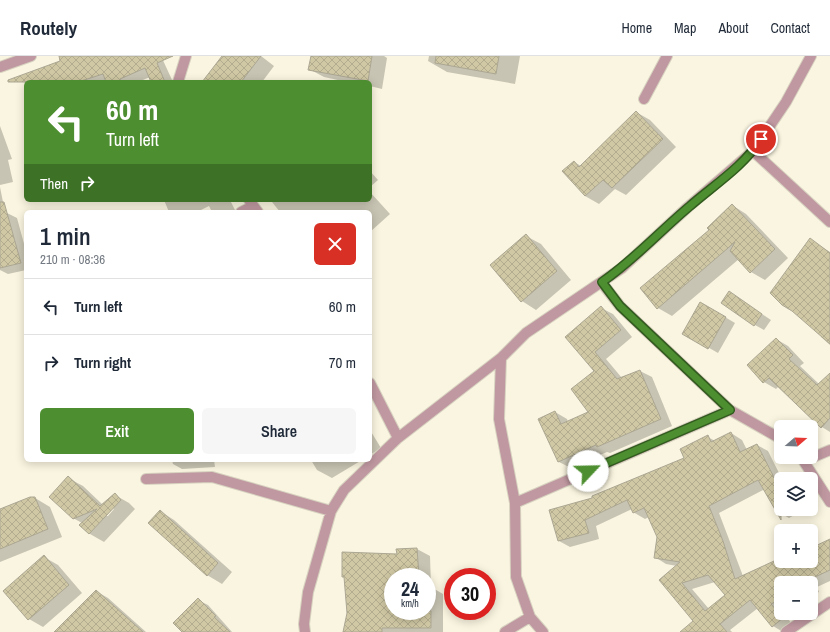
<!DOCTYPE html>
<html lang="en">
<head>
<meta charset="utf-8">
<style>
	body { margin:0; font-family:"Archivo Narrow",sans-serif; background:#f6f6f7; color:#1f2937; height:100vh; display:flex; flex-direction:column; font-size:15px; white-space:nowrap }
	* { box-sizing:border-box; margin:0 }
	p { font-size:13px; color:#747a83 }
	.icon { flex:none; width:22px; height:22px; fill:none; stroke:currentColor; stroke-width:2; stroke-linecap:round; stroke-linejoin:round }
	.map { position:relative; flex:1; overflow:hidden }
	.side { position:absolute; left:24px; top:154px; width:348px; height:252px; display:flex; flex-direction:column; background:#fff; border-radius:6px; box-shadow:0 2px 10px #0003 }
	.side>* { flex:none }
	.banner { position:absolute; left:24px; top:24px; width:348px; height:122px; border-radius:6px; box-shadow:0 2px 10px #0003; background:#4d8e30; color:#fff; overflow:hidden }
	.needle { width:26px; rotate:71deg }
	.controls { position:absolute; left:774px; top:364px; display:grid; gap:8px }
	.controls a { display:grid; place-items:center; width:44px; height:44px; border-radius:6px; background:#fff; box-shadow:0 2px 10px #0003; font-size:20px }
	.speed { position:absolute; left:384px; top:512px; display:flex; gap:8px; font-size:20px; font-weight:700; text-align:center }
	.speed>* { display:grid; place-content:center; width:52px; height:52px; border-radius:50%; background:#fff; box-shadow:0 2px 10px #0003; line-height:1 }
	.speed small { font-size:10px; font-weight:400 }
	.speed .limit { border:6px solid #d22; background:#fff; color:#111 }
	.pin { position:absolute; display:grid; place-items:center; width:34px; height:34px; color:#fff; margin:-17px; border:2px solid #fff; border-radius:50%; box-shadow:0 1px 4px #0007 }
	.me { position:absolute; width:44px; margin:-22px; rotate:66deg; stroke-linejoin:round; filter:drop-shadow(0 0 3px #0008) }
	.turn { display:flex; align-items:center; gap:14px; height:84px; padding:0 16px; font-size:18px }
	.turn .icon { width:52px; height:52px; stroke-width:2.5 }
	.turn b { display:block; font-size:28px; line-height:34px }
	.then { display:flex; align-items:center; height:38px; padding:0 16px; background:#0003; gap:8px; font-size:15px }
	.round { display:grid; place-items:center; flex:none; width:42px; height:42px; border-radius:6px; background:#f6f6f7 }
	.summary { display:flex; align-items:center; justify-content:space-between; height:68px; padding:0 16px }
	h1 { font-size:24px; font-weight:600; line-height:30px }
	.primary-button { display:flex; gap:8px; margin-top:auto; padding:8px 16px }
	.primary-button a { flex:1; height:46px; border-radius:6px; background:#4d8e30; color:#fff; font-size:16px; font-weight:600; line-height:46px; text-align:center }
	.primary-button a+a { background:#f6f6f7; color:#1f2937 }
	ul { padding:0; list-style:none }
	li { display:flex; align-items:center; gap:12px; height:56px; padding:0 16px; border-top:1px solid #e0e1e3 }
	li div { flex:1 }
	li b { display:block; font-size:15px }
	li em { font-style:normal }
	header { display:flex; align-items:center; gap:24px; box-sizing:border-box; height:56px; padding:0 20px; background:#fff; border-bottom:1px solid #e0e1e3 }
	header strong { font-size:19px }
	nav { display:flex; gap:22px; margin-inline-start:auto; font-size:14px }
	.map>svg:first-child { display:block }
</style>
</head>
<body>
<header>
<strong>Routely</strong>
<nav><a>Home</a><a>Map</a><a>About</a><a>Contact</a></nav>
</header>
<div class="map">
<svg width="830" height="576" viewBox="0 0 830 576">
	<defs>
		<pattern id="building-cross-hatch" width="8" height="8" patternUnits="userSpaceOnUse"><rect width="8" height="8" fill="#d0c8a4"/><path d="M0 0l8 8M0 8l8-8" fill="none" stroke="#b3ac8e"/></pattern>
	</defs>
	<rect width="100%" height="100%" fill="#faf5e0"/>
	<path fill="#0003" fill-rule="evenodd" d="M60,0H161L173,26H152L150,21L138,26H26V30L22,20L61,6Z
		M223,0H261L274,10L262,26H203Z
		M312,0H384L387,2L382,33L370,30V26H347L324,21L309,13Z
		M429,0H520L515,28L447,16L428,5Z
		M636,56L650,64L676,91L626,139L615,133L599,148L585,140L574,106L581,110Z
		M0,70L12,103L8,104L13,126L0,129Z
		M370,115L378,124L370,131Z
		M0,131L5,156L17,162L26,195V214L8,218L0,214Z
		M370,136L390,158L370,176V156H280L272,146L274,144H370Z
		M164,144H230L236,156H212L209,150L197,156H169Z
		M732,149L746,158L788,202L765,224L751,216L739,203L672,260L658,252L710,174Z
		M526,180L541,188L571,224L536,254L522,245L491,209Z
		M810,184L830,196V289L821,281Z
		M729,236L771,264L764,274L755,269Z
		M701,247L735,267L718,297L683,277Z
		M601,252L613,258L632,281L606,303L622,322L640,315L652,321L672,370L610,397L607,396L571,412L559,406L539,363L555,356L567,363L568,366L590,357L595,315L567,281Z
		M776,283L788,290L804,307L800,310L819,328L830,318V376L822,371L779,330L776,333L764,326Z
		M370,374L381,392L370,399Z
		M731,377L742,384L747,394L757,389L768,395L782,423L781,453H805L789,462L778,456L765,433L719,457L743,520L781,503V505H811V493L830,484V525L817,531L819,536L811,540V527H781V557H783L793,569L783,576L773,570L758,552L730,574L732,576H692L694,565L660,524L677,510L666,508L655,501L658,481L649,461L645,463L633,456L632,453L596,470L599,483L570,491L559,485L594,442L685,402L708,381L715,385ZM715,526L726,539L709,553L692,533Z
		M172,404H214L215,411L182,413L173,408Z
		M311,404H362L332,422L317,414Z
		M68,422L83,430L103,449L115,439L129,447L135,453L104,486L90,478L80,469L82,467L73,462ZM113,452L114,453L108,460H105Z
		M35,442L50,451L62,481L0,506V455Z
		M160,455L174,464L232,516L222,528L207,519Z
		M417,493L430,500L431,531L443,538V576H344L348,557L345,522L343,520L398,499L397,494ZM393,521H427V555H393Z
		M44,501L58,509L82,537L43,571L29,563Z
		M96,535L108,542L146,576H55Z
		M198,544L208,549L232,576H184Z
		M460,555H482L483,560L470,562Z"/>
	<path fill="url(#building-cross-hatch)" stroke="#aba793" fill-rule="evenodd" d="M59,0H173L157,7L165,26H151L145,12L120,23L121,26H106L103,18L78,26H8V24L60,5Z
		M222,0H261L241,26H202Z
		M311,0H372L368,25L308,14Z
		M436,0H499L496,18L435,7Z
		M636,55L663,83L612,132L603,124L585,140L562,115L574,105L579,111Z
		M0,146H4L21,207L0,212Z
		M732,148L775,193L750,217L730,195L735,186L657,253L640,232L709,174L707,172Z
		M526,178L557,215L521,246L490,209Z
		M810,182L830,197V288L792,255L782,249L770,237Z
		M729,235L762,258L754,270L721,247Z
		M700,246L726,261L708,293L682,278Z
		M601,250L621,274L595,296L617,323L640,314L661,363L597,391L596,389L558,406L538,363L555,355L561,368L588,356L571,333L594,315L565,281Z
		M776,282L793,299L789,303L817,329L830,317V362L821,372L769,322L763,327L747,309Z
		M731,376L740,396L757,388L781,435V464L758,424L709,450L723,485L735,523L774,505H811V492L830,483V514L802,527H781V543L771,548L783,562L772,571L750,544L720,568L727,576H680L693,565L659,524L680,506L654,502L657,481L644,452L633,457L627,444L585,464L589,477L558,485L549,454L592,442V440L684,402L680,393L708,379L711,386ZM708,519L725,539L705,555L682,527Z
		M68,420L100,450L115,437L121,444L89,478L79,469L97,453L73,463L49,441Z
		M30,441H35L48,473L0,493V453Z
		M160,454L218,507L207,520L148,467Z
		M417,492L419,520L393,521V555H431V572H382V576H343L347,557L344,521H342V496L397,498L396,493Z
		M44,499L69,529L28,564L3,535Z
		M96,534L143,576H54Z
		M198,542L216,560L214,561L230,576H182L173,567Z"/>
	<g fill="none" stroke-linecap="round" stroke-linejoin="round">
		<defs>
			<path id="minor" d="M0,11L31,0
				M178,26L186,0
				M644,43L667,0
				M753,95L830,166
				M249,144L258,156
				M241,156L253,150
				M602,227L620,250L730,354L781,383
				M501,302L499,363L515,447L516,521L530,561L543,576
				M370,327L398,382
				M801,401L830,446
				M804,405L830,394
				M146,423L212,421L331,455
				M515,447L730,354
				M305,576L304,568L308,536L331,455L344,434L398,382L501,302L526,277L622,212L688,151L753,95L786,46L811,0
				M505,576L530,561
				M786,576L830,546"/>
		</defs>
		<use href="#minor" stroke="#d7d3c0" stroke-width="12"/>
		<use href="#minor" stroke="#c098a1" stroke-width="10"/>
	</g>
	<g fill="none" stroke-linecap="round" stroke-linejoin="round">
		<defs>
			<path id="route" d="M588,415L730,354L620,250L602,226C634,204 660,175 690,150C714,129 744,110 761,83"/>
		</defs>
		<use href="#route" stroke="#325c1f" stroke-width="10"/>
		<use href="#route" stroke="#4d8e30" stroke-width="7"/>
	</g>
</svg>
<div class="controls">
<a><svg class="needle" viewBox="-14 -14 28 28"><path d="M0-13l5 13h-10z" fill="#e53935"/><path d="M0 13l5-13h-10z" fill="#747a83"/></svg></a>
<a><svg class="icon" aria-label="layers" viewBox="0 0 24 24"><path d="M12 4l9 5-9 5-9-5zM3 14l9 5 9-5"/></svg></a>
<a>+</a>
<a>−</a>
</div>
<div class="speed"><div>24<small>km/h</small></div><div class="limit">30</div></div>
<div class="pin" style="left:761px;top:83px;background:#d93025"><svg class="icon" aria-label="arrive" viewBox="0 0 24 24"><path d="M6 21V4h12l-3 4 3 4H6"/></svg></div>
<svg class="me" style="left:588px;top:415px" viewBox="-20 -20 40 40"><circle r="19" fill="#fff"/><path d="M0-13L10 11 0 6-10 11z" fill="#4d8e30"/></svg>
<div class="banner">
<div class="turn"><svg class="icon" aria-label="left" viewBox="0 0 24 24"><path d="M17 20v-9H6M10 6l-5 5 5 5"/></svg><div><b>60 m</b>Turn left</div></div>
<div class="then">Then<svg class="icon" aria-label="right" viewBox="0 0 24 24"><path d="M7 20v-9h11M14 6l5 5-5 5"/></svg></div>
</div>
<section class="side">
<div class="summary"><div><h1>1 min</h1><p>210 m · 08:36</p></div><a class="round" style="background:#d93025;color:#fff"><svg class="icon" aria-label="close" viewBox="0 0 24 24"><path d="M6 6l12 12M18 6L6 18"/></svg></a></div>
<ul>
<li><svg class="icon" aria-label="left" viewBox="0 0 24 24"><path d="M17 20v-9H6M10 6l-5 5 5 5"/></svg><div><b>Turn left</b></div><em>60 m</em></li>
<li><svg class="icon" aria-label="right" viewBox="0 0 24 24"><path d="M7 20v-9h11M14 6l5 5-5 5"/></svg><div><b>Turn right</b></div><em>70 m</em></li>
</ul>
<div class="primary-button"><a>Exit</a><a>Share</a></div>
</section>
</div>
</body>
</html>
